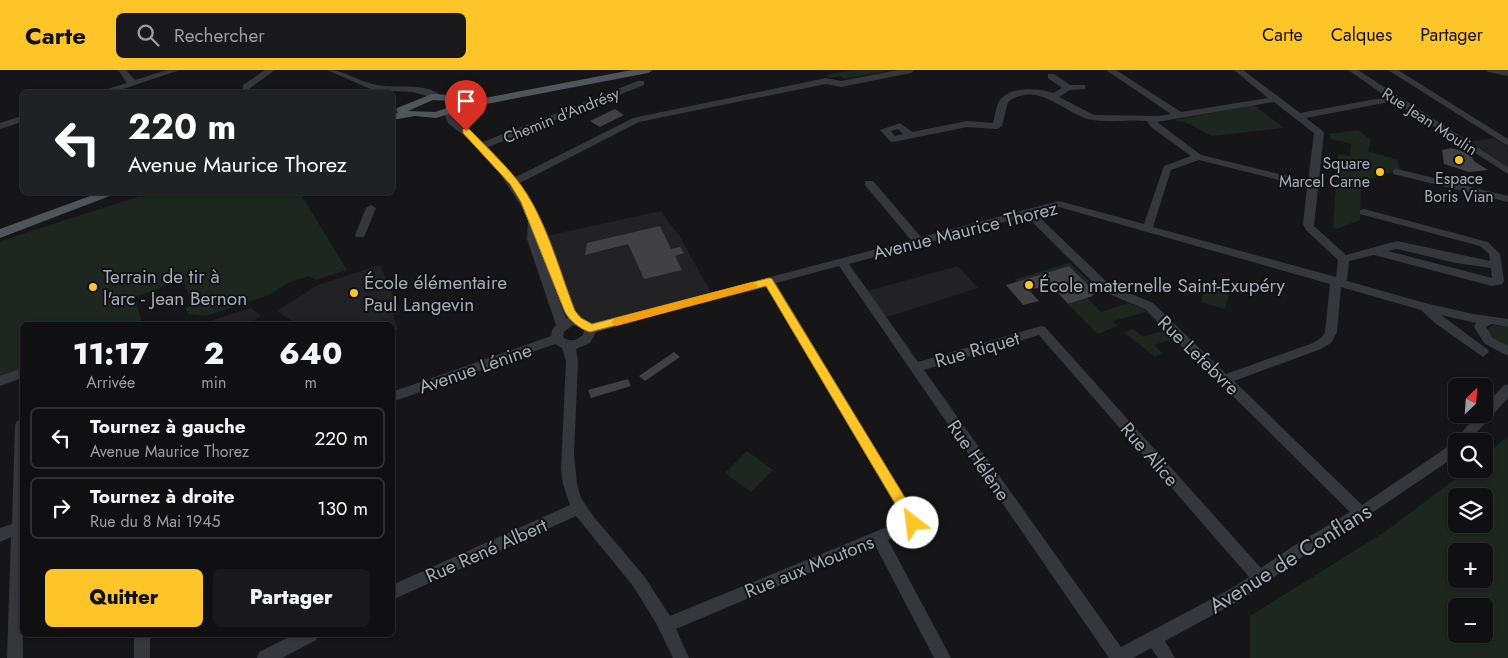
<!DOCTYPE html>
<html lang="fr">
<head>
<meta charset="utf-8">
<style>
	body { margin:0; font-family:Jost,sans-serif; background:#19191b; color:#f1f3f6; height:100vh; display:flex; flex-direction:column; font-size:19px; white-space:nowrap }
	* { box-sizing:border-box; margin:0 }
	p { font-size:16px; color:#9c9d9f }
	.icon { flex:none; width:28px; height:28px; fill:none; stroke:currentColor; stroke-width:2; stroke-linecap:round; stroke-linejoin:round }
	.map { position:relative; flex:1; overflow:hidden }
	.panel { position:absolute; left:20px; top:252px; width:375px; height:315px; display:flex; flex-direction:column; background:#101012; border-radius:8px; box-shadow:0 1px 4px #0004,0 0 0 1px #303032 }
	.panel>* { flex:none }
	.guide { position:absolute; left:20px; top:20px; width:375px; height:105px; border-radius:8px; box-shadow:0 1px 4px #0004,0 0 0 1px #303032; background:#202124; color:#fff; overflow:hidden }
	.needle { width:32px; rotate:25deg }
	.fabs { position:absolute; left:1448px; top:308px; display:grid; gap:10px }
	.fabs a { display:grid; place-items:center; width:45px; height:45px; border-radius:8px; background:#101012; box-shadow:0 1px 4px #0004,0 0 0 1px #303032; font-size:25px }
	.pin { position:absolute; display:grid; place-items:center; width:42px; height:42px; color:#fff; margin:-51px -21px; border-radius:50% 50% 50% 0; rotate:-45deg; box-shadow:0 0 5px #0007 }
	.pin .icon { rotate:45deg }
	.me { position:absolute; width:55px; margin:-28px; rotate:330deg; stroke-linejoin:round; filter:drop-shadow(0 0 4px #0008) }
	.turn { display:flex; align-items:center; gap:18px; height:105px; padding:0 25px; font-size:22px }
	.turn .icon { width:65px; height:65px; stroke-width:2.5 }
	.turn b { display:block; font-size:35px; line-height:42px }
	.eta { display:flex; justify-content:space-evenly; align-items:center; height:85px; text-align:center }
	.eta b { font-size:30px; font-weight:800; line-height:35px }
	.primary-button { display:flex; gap:10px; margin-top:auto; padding:10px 25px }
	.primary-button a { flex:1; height:58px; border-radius:8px; background:#fec528; color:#111; font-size:20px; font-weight:800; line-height:58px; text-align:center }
	.primary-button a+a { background:#19191b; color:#f1f3f6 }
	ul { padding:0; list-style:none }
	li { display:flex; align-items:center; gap:15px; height:62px; margin:0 10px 8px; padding:0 15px; border:2px solid #303032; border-radius:8px }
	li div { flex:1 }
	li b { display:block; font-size:19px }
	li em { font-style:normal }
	header { display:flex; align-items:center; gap:30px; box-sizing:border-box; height:70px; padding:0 25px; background:#fec528; color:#111 }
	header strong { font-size:24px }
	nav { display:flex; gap:28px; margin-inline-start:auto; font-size:18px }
	.search { width:350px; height:45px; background:#19191b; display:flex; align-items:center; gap:12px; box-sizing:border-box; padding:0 18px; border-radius:8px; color:#9c9d9f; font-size:19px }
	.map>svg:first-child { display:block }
</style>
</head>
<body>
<header>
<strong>Carte</strong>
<div class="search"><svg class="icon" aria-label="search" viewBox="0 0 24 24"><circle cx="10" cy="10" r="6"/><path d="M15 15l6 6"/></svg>Rechercher</div>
<nav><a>Carte</a><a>Calques</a><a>Partager</a></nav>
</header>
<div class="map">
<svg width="1508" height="588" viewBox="0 0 1508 588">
	<rect width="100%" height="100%" fill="#161618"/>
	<path fill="#222225" d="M1494,68L1508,77V97L1471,72Z
		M661,141L680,167L713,226L590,259L561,249L532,169Z
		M380,195L400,242L393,245L398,259L393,263L392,255H286L292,251L277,241L318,215Z
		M958,196L978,218L884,248L867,221Z
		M251,238L261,246L248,255H198Z"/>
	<path fill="#1d261f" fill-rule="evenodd" d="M852,0H892L845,9L840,6L830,8L826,5Z
		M1254,35L1284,58L1212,66L1185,52L1174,50Z
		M1358,60L1371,70L1368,81L1398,90L1399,100L1361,112L1360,150L1337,159L1333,158L1338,84L1350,86L1351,74L1332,69L1329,64Z
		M150,123H300L347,200L316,210L309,206L290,212L269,225L206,246L188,244L185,238L193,235L183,210L135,227L142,254L138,255H22V298L0,307V171Z
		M1070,193L1096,218L1092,219L1069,196L1017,212L1015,209Z
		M1204,217L1229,224L1225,239L1201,232Z
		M1087,228L1101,242L1128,233L1143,238L1194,286L1192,287L1173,269L1154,275L1162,283L1155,287L1124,262L1134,259L1143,267L1164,260L1146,242L1113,251L1117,256L1098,264L1068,234Z
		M1494,255L1508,257V276L1496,271L1488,261L1489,257Z
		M1508,366V588H1250V546L1386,461L1469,399H1484V387ZM1456,426H1484V454H1456ZM1456,481H1484V509H1456ZM1456,536H1484V564H1456Z
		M747,381L773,400L751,422L725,403Z"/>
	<path fill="#404045" d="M615,39L624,45L600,57L590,51Z
		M1451,78L1470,83L1474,91L1488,100L1469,102L1444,94L1442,80Z
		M660,156L671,179L680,177L684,183L675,186L682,200L644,209L628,174L585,185L587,173Z
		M1069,196L1096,223L1092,225L1093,226L1068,234L1051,215L1029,220L1039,231L1023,235L1006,215Z
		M674,282L680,287L645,311L639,306Z
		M628,309L631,316L591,328L588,320Z"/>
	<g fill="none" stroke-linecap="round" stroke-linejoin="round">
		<path fill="#36373d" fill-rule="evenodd" d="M118,0H126L135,10L167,0H180L114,22H103L104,20L127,13Z
			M265,0H275L249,19H243V15Z
			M327,0C346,0 360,13 378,15C399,19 425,12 442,26L438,29L413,22L373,20Z
			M898,0H915L911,3L841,17L826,14L639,52L518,114L543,160L575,241L581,248L592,254L911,170L865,115V111H873L921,167L1059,131L1144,154L1164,96L1191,86L1151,57L1147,51C1129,49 1111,53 1093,50C1064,45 1039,9 1008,32L1002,56L997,59L967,57L893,72L890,71L880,60L900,53L912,62L967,51L993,53C995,46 996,36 1000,30C1010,16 1039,18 1053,23L1062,18L1048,8V4H1054L1070,15H1085V19L1070,20L1059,27L1094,45L1158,46L1171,44L1106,0H1116L1181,42L1268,28L1234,0H1243L1300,43L1387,27L1348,0H1358L1508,97V104L1394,31L1306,48L1324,62L1314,156L1346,185L1397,171L1490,191L1489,184L1480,176L1360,144V140L1364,139L1488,172L1500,184L1504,211L1502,214L1492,216L1374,185L1349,191L1347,211L1425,233L1473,244L1508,249V257L1492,254L1486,257L1493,268L1508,276V286L1485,274L1474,257L1476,253L1441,245L1487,279L1489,282L1483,287L1435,253L1421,240L1341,217L1337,262L1331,273L1321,279L1234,311L1362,435L1443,380L1454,371L1478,344H1484V337L1503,316L1508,314V328L1469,371H1456V385L1453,388L1366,447L1305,485L1246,527L1165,571L1175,588H1158L1151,578L1133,588H1109L839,196L776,213L920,453L918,458L888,470L951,588H934L875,475L676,559L689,588H673L656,553L633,516L576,446L392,530V515L570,435L563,414L561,399L566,291L562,278L555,274L392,332V322L551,266L552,260L556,255L527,169L528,151L521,136L493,93L472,72L448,53L443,40L445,38H451L455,50L483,72L638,11H644V15L488,77L514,108L633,48L826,8L841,11ZM1274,32L1314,63L1308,111L1201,85L1157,52ZM898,59L903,64L895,66L891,61ZM1199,90L1307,117L1303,154L1306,160L1338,190L1336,207L1153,157L1171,100ZM1059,137L1330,214L1325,262L1322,267L1313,273L1226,304L1153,233L1110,215L1036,144ZM1026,146L1102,221L1145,239L1350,442L1295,475L1261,498L1045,257L1041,256L918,292L849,194ZM1397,179L1456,193L1491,198L1492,208L1388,181ZM552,211L568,248L566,249ZM766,216L904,450L670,546L644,506L594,447L581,428L577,414L574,384L578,291L576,279L590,273L596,262ZM573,255L578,256L584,260L583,265C577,270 571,273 563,267L564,262ZM1039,265L1249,507L1234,517L1121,577L924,300Z
			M1388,0H1398L1508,69V76Z
			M1487,0H1508V6L1488,2Z
			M22,46V52L0,59V53Z
			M1397,99L1508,126V132L1393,104V100Z
			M371,135L376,138L365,165L364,167H356L355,165L366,138Z
			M22,298V308L0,316V306Z
			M22,350L23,588H7L11,467L0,472V458L12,454L15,355L17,351Z
			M134,565H150V588H134Z
			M293,565H318L316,570L282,588H257L259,582Z"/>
		<path fill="#52545c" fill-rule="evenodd" d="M632,0H653L648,3L476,36L436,48L415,46L392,50V44L398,43L396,40L397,38L432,24L469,26L474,30ZM433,30L466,32L435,42L408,41Z
			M101,122H120L0,168V159Z"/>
	</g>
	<path fill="#fec528" stroke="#a5801a" d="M463,59H469C485,76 503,92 517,110C545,145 559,200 575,241L581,248L592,254L769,208L772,209L918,449L920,453L918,457H909L766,216L590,262C580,259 570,251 565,242L521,132L510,114L463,63Z"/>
	<path fill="#f59e0b" d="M752,212L758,215L756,218L616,256L611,252L616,248Z"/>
	<g fill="#fec528" stroke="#111113" stroke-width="2">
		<circle cx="1459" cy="90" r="5"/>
		<circle cx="1380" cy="102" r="5"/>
		<circle cx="1029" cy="215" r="5"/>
		<circle cx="93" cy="217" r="5"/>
		<circle cx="354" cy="223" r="5"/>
	</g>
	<g text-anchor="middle" stroke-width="4" stroke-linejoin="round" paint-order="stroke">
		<g font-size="16" fill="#a7abb9" stroke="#111113">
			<text transform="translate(561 45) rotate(-22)" y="6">Chemin d'Andrésy</text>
			<text transform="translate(1430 51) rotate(33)" y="6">Rue Jean Moulin</text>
		</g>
		<g font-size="16" fill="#a7abb9" stroke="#111113" text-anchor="end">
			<text x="1370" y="99">Square<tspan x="1370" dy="18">Marcel Carne</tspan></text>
			<text x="1459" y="114" text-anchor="middle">Espace<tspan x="1459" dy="18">Boris Vian</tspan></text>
		</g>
		<g font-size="19" fill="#a7abb9" stroke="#111113">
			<text transform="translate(965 160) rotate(-14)" y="7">Avenue Maurice Thorez</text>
			<text transform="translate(977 279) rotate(-16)" y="7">Rue Riquet</text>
			<text transform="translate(1199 285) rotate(44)" y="7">Rue Lefebvre</text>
			<text transform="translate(475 298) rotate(-19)" y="7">Avenue Lénine</text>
			<text transform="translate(1150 384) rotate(49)" y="7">Rue Alice</text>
			<text transform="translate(979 390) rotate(55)" y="7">Rue Hélène</text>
			<text transform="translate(486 480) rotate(-24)" y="7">Rue René Albert</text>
			<text transform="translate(809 496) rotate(-22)" y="7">Rue aux Moutons</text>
		</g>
		<g font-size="19" fill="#a7abb9" stroke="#111113" text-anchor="start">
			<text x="103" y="213">Terrain de tir à<tspan x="103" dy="22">l'arc - Jean Bernon</tspan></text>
			<text x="364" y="219">École élémentaire<tspan x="364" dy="22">Paul Langevin</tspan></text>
			<text x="1039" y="222">École maternelle Saint-Exupéry</text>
		</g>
		<g font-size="22" fill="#a7abb9" stroke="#111113">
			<text transform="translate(1290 488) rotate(-32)" y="8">Avenue de Conflans</text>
		</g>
	</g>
</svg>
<div class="fabs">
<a><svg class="needle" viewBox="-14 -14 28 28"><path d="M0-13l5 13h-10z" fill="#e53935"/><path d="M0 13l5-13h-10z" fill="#9c9d9f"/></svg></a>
<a><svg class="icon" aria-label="search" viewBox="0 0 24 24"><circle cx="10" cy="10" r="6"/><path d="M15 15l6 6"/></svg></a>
<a><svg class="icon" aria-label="layers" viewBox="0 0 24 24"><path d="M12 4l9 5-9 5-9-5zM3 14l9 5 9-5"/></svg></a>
<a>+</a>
<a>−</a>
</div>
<div class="pin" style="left:466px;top:61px;background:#d93025"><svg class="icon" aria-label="arrive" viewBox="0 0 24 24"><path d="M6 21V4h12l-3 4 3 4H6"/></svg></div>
<svg class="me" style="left:913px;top:453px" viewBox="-20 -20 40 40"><circle r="19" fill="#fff"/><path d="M0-13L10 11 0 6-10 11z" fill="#fec528"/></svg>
<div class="guide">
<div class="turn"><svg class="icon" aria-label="left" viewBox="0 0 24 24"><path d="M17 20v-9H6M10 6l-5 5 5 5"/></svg><div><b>220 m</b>Avenue Maurice Thorez</div></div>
</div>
<section class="panel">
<div class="eta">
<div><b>11:17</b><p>Arrivée</p></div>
<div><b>2</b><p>min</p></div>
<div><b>640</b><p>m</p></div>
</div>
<ul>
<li><svg class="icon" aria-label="left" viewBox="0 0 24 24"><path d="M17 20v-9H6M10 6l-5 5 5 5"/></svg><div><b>Tournez à gauche</b><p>Avenue Maurice Thorez</p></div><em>220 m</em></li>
<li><svg class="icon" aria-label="right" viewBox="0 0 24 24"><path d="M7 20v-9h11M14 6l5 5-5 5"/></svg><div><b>Tournez à droite</b><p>Rue du 8 Mai 1945</p></div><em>130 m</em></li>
</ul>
<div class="primary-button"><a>Quitter</a><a>Partager</a></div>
</section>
</div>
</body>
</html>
